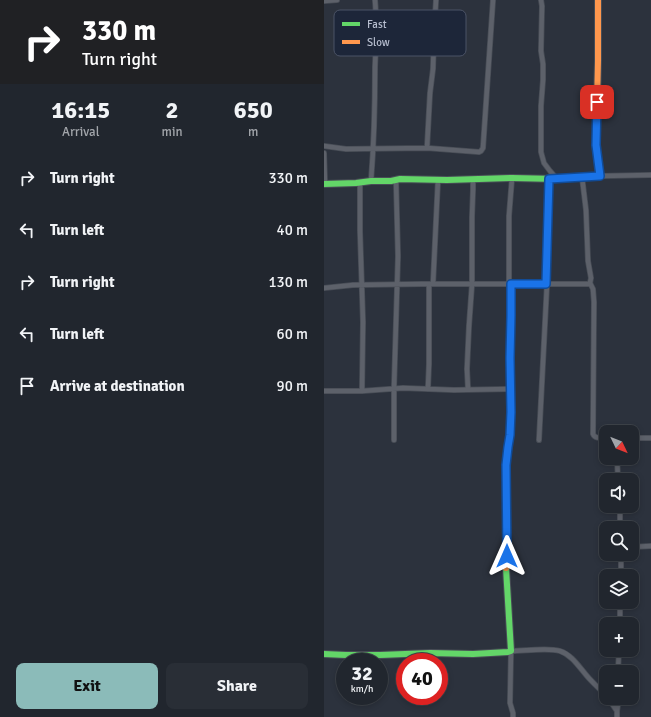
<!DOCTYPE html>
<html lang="en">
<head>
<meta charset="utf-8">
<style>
	body { margin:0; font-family:Signika,sans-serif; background:#292e36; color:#f1f3f6; height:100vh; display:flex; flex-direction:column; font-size:15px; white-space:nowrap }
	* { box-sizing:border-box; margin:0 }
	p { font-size:13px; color:#a2a5aa }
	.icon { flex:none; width:22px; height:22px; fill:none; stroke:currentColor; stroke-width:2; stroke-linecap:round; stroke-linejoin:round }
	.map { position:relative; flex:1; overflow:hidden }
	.drawer { display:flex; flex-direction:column; background:#21262e; width:324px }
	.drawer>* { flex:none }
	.hud { background:#202124; color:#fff; overflow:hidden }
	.needle { width:26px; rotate:133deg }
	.buttons { position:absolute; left:275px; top:425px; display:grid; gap:8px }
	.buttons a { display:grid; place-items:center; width:40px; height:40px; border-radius:8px; background:#21262e; box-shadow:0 2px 6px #0003,0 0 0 1px #3e434a; font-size:20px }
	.speed { position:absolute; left:12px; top:653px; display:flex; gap:8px; font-size:20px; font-weight:700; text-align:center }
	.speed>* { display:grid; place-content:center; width:52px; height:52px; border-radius:50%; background:#21262e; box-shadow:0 2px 6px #0003,0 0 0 1px #3e434a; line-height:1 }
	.speed small { font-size:10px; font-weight:400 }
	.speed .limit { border:6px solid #d22; background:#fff; color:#111 }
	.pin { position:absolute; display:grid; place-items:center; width:34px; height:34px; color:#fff; margin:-17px; border-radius:8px; box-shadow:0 2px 6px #0006 }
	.me { position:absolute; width:44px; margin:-22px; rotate:0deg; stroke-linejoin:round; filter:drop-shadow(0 0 3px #0008) }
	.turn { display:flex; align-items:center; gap:14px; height:84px; padding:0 16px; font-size:18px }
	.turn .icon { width:52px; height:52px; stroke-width:2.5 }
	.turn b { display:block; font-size:28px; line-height:34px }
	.eta { display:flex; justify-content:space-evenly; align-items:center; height:68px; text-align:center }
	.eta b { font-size:24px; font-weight:800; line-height:28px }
	.primary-button { display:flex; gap:8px; margin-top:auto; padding:8px 16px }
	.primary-button a { flex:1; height:46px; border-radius:8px; background:#8bbbb9; color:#111; font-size:16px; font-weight:800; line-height:46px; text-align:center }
	.primary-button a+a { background:#292e36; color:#f1f3f6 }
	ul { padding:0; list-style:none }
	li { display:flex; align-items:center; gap:12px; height:52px; padding:0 16px }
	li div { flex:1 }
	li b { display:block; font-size:15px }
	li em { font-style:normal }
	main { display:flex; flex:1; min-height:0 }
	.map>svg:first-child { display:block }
</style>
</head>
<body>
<main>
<section class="drawer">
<div class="hud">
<div class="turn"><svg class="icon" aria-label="right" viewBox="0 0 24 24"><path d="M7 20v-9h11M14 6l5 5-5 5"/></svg><div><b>330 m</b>Turn right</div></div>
</div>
<div class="eta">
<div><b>16:15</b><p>Arrival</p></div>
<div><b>2</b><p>min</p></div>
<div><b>650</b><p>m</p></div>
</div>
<ul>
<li><svg class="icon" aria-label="right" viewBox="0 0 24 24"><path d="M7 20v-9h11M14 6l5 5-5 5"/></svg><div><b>Turn right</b></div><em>330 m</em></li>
<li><svg class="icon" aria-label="left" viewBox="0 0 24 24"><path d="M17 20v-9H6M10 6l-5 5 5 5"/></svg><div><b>Turn left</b></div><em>40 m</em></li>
<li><svg class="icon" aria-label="right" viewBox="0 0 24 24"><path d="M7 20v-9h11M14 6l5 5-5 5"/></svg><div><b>Turn right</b></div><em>130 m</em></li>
<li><svg class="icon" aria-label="left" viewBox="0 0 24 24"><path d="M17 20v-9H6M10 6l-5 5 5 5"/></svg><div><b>Turn left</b></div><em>60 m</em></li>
<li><svg class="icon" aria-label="arrive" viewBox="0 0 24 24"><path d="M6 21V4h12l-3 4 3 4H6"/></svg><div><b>Arrive at destination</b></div><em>90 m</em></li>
</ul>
<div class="primary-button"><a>Exit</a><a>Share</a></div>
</section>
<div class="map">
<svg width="327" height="717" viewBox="0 0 327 717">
	<rect width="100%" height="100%" fill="#2c323d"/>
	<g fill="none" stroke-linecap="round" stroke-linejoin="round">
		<defs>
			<path id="street" d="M217,0L218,6L217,51L219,64V80L217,106V152L220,163L226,171L233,179
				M0,1L13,0
				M0,146L22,149L103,148L155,152L157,151L159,148L169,0
				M103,148L106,93L109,69L110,35L112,0
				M0,153L1,184
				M276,176L327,175
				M47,181C50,143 51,105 51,67C52,45 53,22 51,0
				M36,182V231L39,322L38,391
				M266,283L269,289L270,302L269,434C271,439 277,438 282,438
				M109,284L114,180
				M185,284V216L188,178
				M0,288L29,285L98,284H264L266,283L267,278L264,261L262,210L258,177
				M104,388L105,364V284
				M144,389L143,369L145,326L148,284V217L149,190V179
				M0,391H38L79,388L130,390L186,389
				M308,438H327
				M70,440V388L74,256L72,180
				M215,440L223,284L225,179
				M293,458L294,480
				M296,506V528
				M308,547L327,546
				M297,554V576
				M296,624V602
				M294,672L295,650
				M284,698L293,711V717
				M293,711L295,698
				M189,717V713L186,703L187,651C201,651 224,647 236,651C248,655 255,667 263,676C269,683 276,689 282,696"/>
			<path id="fast" d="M0,184L32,183L47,181H67L76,179L123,180L188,178L233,179L276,176L274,164
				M0,654L22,655H56L106,653L149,654L184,652L187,651L182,568"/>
			<path id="slow" d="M274,0V61L272,145L274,164
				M182,568L183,556L182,465L186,435L187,412L186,358L187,284"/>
		</defs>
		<use href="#street" stroke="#484d56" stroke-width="6"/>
		<use href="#fast" stroke="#484d56" stroke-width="8"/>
		<use href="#slow" stroke="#484d56" stroke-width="8"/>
		<use href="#street" stroke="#5d616a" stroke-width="4.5"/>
		<use href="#fast" stroke="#63d668" stroke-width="6"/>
		<use href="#slow" stroke="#ff974d" stroke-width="6"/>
	</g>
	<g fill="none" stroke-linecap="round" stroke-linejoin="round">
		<defs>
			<path id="route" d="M183,556L182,465L184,447L186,435L187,412L186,358L187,316V284H222L225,179L276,176L272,145L273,102"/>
		</defs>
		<use href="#route" stroke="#114b97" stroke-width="10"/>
		<use href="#route" stroke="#1a73e8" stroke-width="7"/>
	</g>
	<rect x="10" y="10" width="132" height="46" rx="6" fill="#1d2639" stroke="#4b5366" stroke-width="1"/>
	<rect x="18" y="22" width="18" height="4" fill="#63d668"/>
	<rect x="18" y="40" width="18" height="4" fill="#ff974d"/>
	<g font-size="11" fill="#b6bdce">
		<text x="43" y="28">Fast</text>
		<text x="43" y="46">Slow</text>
	</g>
</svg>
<div class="buttons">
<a><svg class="needle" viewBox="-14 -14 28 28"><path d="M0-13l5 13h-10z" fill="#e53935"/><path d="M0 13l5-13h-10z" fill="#a2a5aa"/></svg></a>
<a><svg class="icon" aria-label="sound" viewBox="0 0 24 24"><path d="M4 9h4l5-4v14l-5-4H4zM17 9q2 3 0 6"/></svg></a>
<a><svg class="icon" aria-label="search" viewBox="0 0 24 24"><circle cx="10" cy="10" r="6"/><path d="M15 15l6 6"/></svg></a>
<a><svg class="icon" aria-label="layers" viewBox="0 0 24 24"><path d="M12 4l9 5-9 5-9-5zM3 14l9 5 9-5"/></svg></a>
<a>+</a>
<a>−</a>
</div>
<div class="speed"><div>32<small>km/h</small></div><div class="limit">40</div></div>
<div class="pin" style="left:273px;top:102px;background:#d93025"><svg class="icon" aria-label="arrive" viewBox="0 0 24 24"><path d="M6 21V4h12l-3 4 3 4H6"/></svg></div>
<svg class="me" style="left:183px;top:556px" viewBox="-20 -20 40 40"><path d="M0-17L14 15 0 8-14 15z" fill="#1a73e8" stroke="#fff" stroke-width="4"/></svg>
</div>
</main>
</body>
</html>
